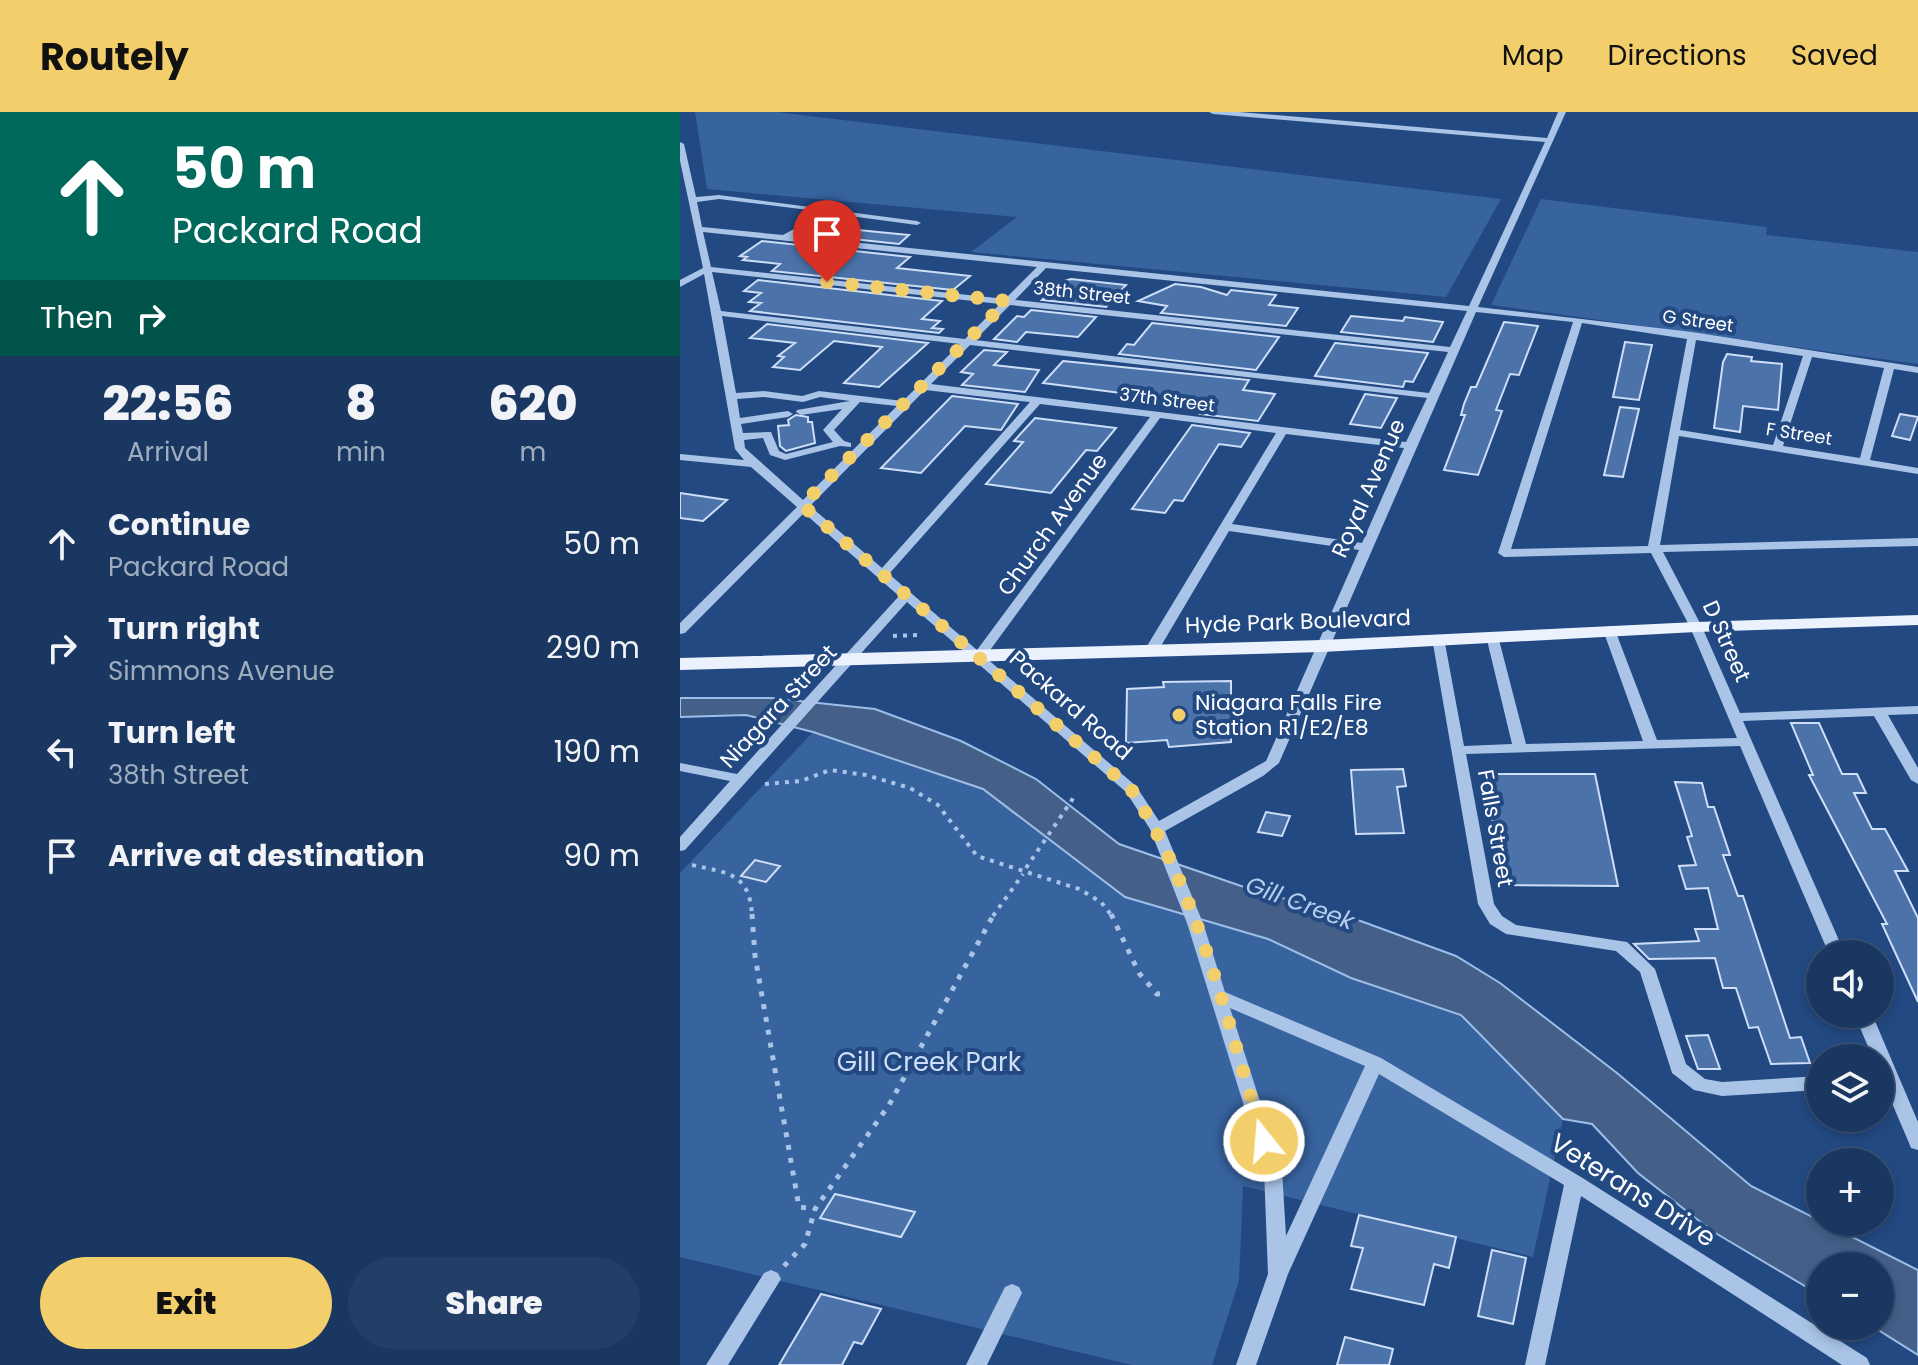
<!DOCTYPE html>
<html lang="en">
<head>
<meta charset="utf-8">
<style>
	body { margin:0; font-family:Poppins,sans-serif; background:#233f67; color:#f1f3f6; height:100vh; display:flex; flex-direction:column; font-size:30px; white-space:nowrap }
	* { box-sizing:border-box; margin:0 }
	p { font-size:26px; color:#9facbd }
	.icon { flex:none; width:44px; height:44px; fill:none; stroke:currentColor; stroke-width:2; stroke-linecap:round; stroke-linejoin:round }
	.map { position:relative; flex:1; overflow:hidden }
	.panel { display:flex; flex-direction:column; background:#1a3761; width:680px }
	.panel>* { flex:none }
	.hud { background:#00695c; color:#fff; overflow:hidden }
	.buttons { position:absolute; left:1126px; top:828px; display:grid; gap:16px }
	.buttons a { display:grid; place-items:center; width:88px; height:88px; border-radius:50%; background:#1a3761; box-shadow:0 4px 12px #0003,0 0 0 2px #385176; font-size:40px }
	.pin { position:absolute; display:grid; place-items:center; width:68px; height:68px; color:#fff; margin:-82px -34px; border-radius:50% 50% 50% 0; rotate:-45deg; box-shadow:0 0 8px #0007 }
	.pin .icon { rotate:45deg }
	.me { position:absolute; width:88px; margin:-44px; rotate:343deg; stroke-linejoin:round; filter:drop-shadow(0 0 6px #0008) }
	.turn { display:flex; align-items:center; gap:28px; height:168px; padding:0 40px; font-size:36px }
	.turn .icon { width:104px; height:104px; stroke-width:2.5 }
	.turn b { display:block; font-size:56px; line-height:68px }
	.then { display:flex; align-items:center; height:76px; padding:0 40px; background:#0003; gap:16px; font-size:30px }
	.eta { display:flex; justify-content:space-evenly; align-items:center; height:136px; text-align:center }
	.eta b { font-size:48px; font-weight:800; line-height:56px }
	.cta { display:flex; gap:16px; margin-top:auto; padding:16px 40px }
	.cta a { flex:1; height:92px; border-radius:48px; background:#f3cf6c; color:#111; font-size:32px; font-weight:800; line-height:92px; text-align:center }
	.cta a+a { background:#233f67; color:#f1f3f6 }
	ul { padding:0; list-style:none }
	li { display:flex; align-items:center; gap:24px; height:104px; padding:0 40px }
	li div { flex:1 }
	li b { display:block; font-size:30px }
	li em { font-style:normal }
	header { display:flex; align-items:center; gap:48px; box-sizing:border-box; height:112px; padding:0 40px; background:#f3cf6c; color:#111 }
	header strong { font-size:38px }
	nav { display:flex; gap:44px; margin-inline-start:auto; font-size:28px }
	main { display:flex; flex:1; min-height:0 }
	.map>svg:first-child { display:block }
</style>
</head>
<body>
<header>
<strong>Routely</strong>
<nav><a>Map</a><a>Directions</a><a>Saved</a></nav>
</header>
<main>
<section class="panel">
<div class="hud">
<div class="turn"><svg class="icon" aria-label="ahead" viewBox="0 0 24 24"><path d="M12 20V5M6 11l6-6 6 6"/></svg><div><b>50 m</b>Packard Road</div></div>
<div class="then">Then<svg class="icon" aria-label="right" viewBox="0 0 24 24"><path d="M7 20v-9h11M14 6l5 5-5 5"/></svg></div>
</div>
<div class="eta">
<div><b>22:56</b><p>Arrival</p></div>
<div><b>8</b><p>min</p></div>
<div><b>620</b><p>m</p></div>
</div>
<ul>
<li><svg class="icon" aria-label="ahead" viewBox="0 0 24 24"><path d="M12 20V5M6 11l6-6 6 6"/></svg><div><b>Continue</b><p>Packard Road</p></div><em>50 m</em></li>
<li><svg class="icon" aria-label="right" viewBox="0 0 24 24"><path d="M7 20v-9h11M14 6l5 5-5 5"/></svg><div><b>Turn right</b><p>Simmons Avenue</p></div><em>290 m</em></li>
<li><svg class="icon" aria-label="left" viewBox="0 0 24 24"><path d="M17 20v-9H6M10 6l-5 5 5 5"/></svg><div><b>Turn left</b><p>38th Street</p></div><em>190 m</em></li>
<li><svg class="icon" aria-label="arrive" viewBox="0 0 24 24"><path d="M6 21V4h12l-3 4 3 4H6"/></svg><div><b>Arrive at destination</b></div><em>90 m</em></li>
</ul>
<div class="cta"><a>Exit</a><a>Share</a></div>
</section>
<div class="map">
<svg width="1238" height="1253" viewBox="0 0 1238 1253">
	<rect width="100%" height="100%" fill="#224981"/>
	<path fill="#37639f" d="M15,0H96L821,87L766,185L291,140L337,105L27,77Z
		M861,87L1087,115L1086,123L1238,140V252L811,193Z
		M133,620L303,677L445,785L588,827L671,866L781,903L883,1007L853,1145L563,1074L559,1169L532,1253H452L0,1145V761Z"/>
	<path fill="#446089" stroke="#9dbee8" stroke-width="2" d="M0,586H91L195,597L281,629L356,667L439,732L567,776L667,804L776,844L820,871L937,961L1071,1074L1238,1158V1243L1192,1214H1200V1154H1140V1183L1032,1119L958,1061L912,1012L883,1007L781,903L671,866L588,827L445,785L303,677L133,620L66,603L0,605Z"/>
	<path fill="#4b73aa" stroke="#cddef6" stroke-width="2" d="M139,114L198,120L229,123L219,132L126,122Z
		M82,129L230,145L217,156L290,164L273,178L92,159L100,152L63,148L67,145L60,144Z
		M391,167L446,173L426,195L362,188L381,170Z
		M78,168L262,189L242,207L260,209L252,216L263,217L259,221L70,199L81,191L69,190L81,181L64,179Z
		M495,172L521,175L547,183L551,178L596,183L589,193L618,196L606,214L481,201L487,194L458,189Z
		M351,198L416,205L398,225L346,220L337,230L314,227L337,204L344,205Z
		M671,204L723,209L725,205L763,210L753,230L661,220Z
		M824,210L858,214L839,263L830,262L816,298L822,299L798,363L764,358L785,303H781L784,292L791,275H796Z
		M472,211L599,225L576,258L439,242L447,232L454,233Z
		M87,212L248,231L199,275L164,271L202,235L154,229L120,258L93,255L104,245L98,244L115,231L70,226Z
		M945,230L972,233L959,288L933,285Z
		M655,231L748,241L733,270L725,269L723,275L635,264Z
		M304,238L327,240L314,253L359,258L345,280L282,273L293,262L281,260Z
		M1047,242L1072,245L1071,249L1102,252L1098,298L1063,294L1060,320L1034,316L1043,250Z
		M383,249L569,268L563,278L595,282L578,309L520,302L527,292L363,271Z
		M685,282L717,286L701,316L670,312Z
		M272,284L338,292L321,318L285,314L241,361L201,356Z
		M940,295L959,297L943,365L924,363Z
		M1220,302L1238,305L1230,328L1212,324Z
		M116,303L128,305V310H132L135,331L106,339L100,334L98,314L109,313L108,308Z
		M355,306L436,316L417,339L406,338L371,381L306,372L343,330L334,329Z
		M512,313L570,321L561,335L539,332L503,389L494,388L485,401L452,397Z
		M0,381L47,388L23,409L0,406Z
		M551,569V630L489,635L487,628L446,631L447,577L484,575L483,570Z
		M1111,611H1139L1162,662H1177L1186,681H1174L1192,717H1205L1228,759H1215L1238,806V890L1202,812H1207L1129,663H1133Z
		M723,657L726,674L717,675L724,721L676,722L671,658Z
		M806,662H915L938,774L820,773Z
		M995,670L1022,671L1028,695H1034L1050,743H1043L1058,784H1063L1110,926L1121,925L1130,951L1091,952L1078,915L1069,916L1056,876H1043L1035,846L969,847L954,832L1019,829L1015,817H1038L1028,776L1006,777L999,754L1016,753L1007,725L1012,724Z
		M586,700L610,704L602,724L578,720Z
		M75,748L100,754L86,770L61,764Z
		M1028,923L1040,957H1018L1006,924Z
		M155,1082L235,1100L221,1125L140,1106Z
		M679,1103L776,1125L769,1156L754,1152L744,1193L671,1177L683,1136L671,1134Z
		M812,1138L846,1146L833,1212L798,1204Z
		M141,1182L201,1197L182,1232L174,1230L162,1253H99Z
		M665,1225L713,1237L709,1253H657Z"/>
	<g fill="none" stroke-linecap="round" stroke-linejoin="round">
		<path stroke="#a9c4e7" stroke-width="4" stroke-dasharray="4 6" stroke-linecap="butt" d="M213,524L239,523
			M85,672L121,669L150,658L186,663L230,676L258,693L297,744L399,777L421,790L432,804
			M12,753C48,761 70,761 72,804
			M346,756L394,685
			M313,804L343,762"/>
		<path stroke="#a9c4e7" stroke-width="5" stroke-dasharray="5 8" stroke-linecap="butt" d="M72,802L75,844L119,1095L135,1097
			M431,802L459,861L477,882L488,881
			M104,1154L125,1132L135,1097L209,993L314,802"/>
		<path fill="#a9c4e7" fill-rule="evenodd" d="M529,0H559L867,26L878,0H886L798,195L1012,220L1238,255V261L1214,257L1190,348L1238,356V362L999,324L980,433L1238,426V434L983,440L1022,515L1060,601L1238,594V602L1208,603L1238,656V672L1231,668L1194,604L1063,609L1165,842H1149L1060,634L786,642L814,792L822,804L836,813L947,830L975,857L1006,952L1025,967L1042,970L1140,964V978L1042,984L1014,978L992,961L960,860L936,839L826,822L810,812L798,792L752,526L753,523H763L764,526L784,634L832,632L806,524L812,520L818,524L846,632L963,629L923,518L929,514L935,518L977,628L1057,626L1010,515L971,441L824,445L818,441L893,210L796,200L599,651L583,664L485,719L523,811L545,880L701,946L901,1065L1187,1246L1190,1253H1162L901,1084L865,1253H845L884,1073L699,962L608,1162L576,1253H556L588,1162L584,1058L507,811L470,717L446,680L227,490L5,738L0,739V725L50,669L0,659V651L57,662L219,484L124,401L5,521L0,522V511L117,395L71,355L0,348V342L64,348L55,337L24,162L0,175V168L23,156L0,49V30L4,32L16,85L39,83L237,109L241,111L237,113L155,102L114,124L789,194L865,30L533,2ZM39,87L145,100L103,123L22,115L17,90ZM23,120L357,155L325,187L31,155ZM366,156L787,199L770,235L335,188ZM32,160L320,192L285,227L41,199ZM330,193L768,240L749,281L295,228ZM42,204L280,232L223,289L139,279L122,284L84,279L56,281ZM902,211L1007,227L968,434L831,437ZM1016,228L1123,244L1093,333L1000,318ZM290,233L747,286L726,330L251,272ZM1132,245L1204,256L1180,346L1103,334ZM245,278L350,290L202,456L130,394ZM84,285L123,290L140,285L170,289L117,298L116,300L121,303L162,297L143,318L153,330L106,342L99,339L91,320L63,321L61,312L108,305L113,302L108,299L60,306L57,287ZM180,290L217,294L123,388L65,336L64,328L83,326L90,343L105,348L160,334L171,335V331L164,329L154,318ZM360,292L470,305L297,538L209,462ZM480,306L596,321L464,539L466,542H476L478,539L549,419L679,438L586,649L479,709L456,674L305,545ZM606,322L724,336L682,431L552,412ZM550,896L685,954L606,1124L602,1058Z
			M1174,902H1192L1238,1010V1038L1231,1036L1229,1031L1200,963V946H1193Z
			M91,1158L98,1161L101,1167L48,1253H26L84,1161Z
			M332,1172L339,1175L342,1181L307,1253H286L325,1175Z"/>
		<path fill="#ebf2fd" fill-rule="evenodd" d="M1238,503V513L1016,520L642,540L0,558V546L642,528L1016,510Z"/>
	</g>
	<g fill="none" stroke-linecap="round" stroke-linejoin="round">
		<path stroke="#f3cf6c" stroke-width="14" stroke-dasharray="0 25.2" d="M147,170L327,189L122,393L451,677C519,782 547,910 584,1029"/>
	</g>
	<circle fill="#f3cf6c" stroke="#224981" stroke-width="3" cx="499" cy="603" r="8"/>
	<g text-anchor="middle" stroke-width="8" stroke-linejoin="round" paint-order="stroke">
		<g font-size="18" fill="#fff" stroke="#224981">
			<text transform="translate(402 181) rotate(6)" y="6">38th Street</text>
			<text transform="translate(1018 209) rotate(8)" y="6">G Street</text>
			<text transform="translate(487 288) rotate(7)" y="6">37th Street</text>
			<text transform="translate(1119 322) rotate(9)" y="6">F Street</text>
		</g>
		<g font-size="22" fill="#fff" stroke="#224981">
			<text transform="translate(688 376) rotate(-66)" y="8">Royal Avenue</text>
			<text transform="translate(372 412) rotate(-54)" y="8">Church Avenue</text>
			<text transform="translate(618 509) rotate(-2)" y="8">Hyde Park Boulevard</text>
			<text transform="translate(1047 529) rotate(66)" y="8">D Street</text>
			<text transform="translate(391 593) rotate(41)" y="8">Packard Road</text>
			<text transform="translate(98 594) rotate(-47)" y="8">Niagara Street</text>
			<text transform="translate(816 716) rotate(80)" y="8">Falls Street</text>
		</g>
		<g font-size="22" fill="#fff" stroke="#224981" text-anchor="start">
			<text x="515" y="598">Niagara Falls Fire<tspan x="515" dy="25">Station R1/E2/E8</tspan></text>
		</g>
		<g font-size="24" font-style="italic" fill="#b5ceef" stroke="#224981">
			<text transform="translate(620 791) rotate(20)" y="8">Gill Creek</text>
		</g>
		<g font-size="26" fill="#cddef6" stroke="#224981">
			<text x="249" y="959">Gill Creek Park</text>
		</g>
		<g font-size="26" fill="#fff" stroke="#224981">
			<text transform="translate(953 1078) rotate(32)" y="9">Veterans Drive</text>
		</g>
	</g>
</svg>
<div class="buttons">
<a><svg class="icon" aria-label="sound" viewBox="0 0 24 24"><path d="M4 9h4l5-4v14l-5-4H4zM17 9q2 3 0 6"/></svg></a>
<a><svg class="icon" aria-label="layers" viewBox="0 0 24 24"><path d="M12 4l9 5-9 5-9-5zM3 14l9 5 9-5"/></svg></a>
<a>+</a>
<a>−</a>
</div>
<div class="pin" style="left:147px;top:170px;background:#d93025"><svg class="icon" aria-label="arrive" viewBox="0 0 24 24"><path d="M6 21V4h12l-3 4 3 4H6"/></svg></div>
<svg class="me" style="left:584px;top:1029px" viewBox="-20 -20 40 40"><circle r="17" fill="#f3cf6c" stroke="#fff" stroke-width="3"/><path d="M0-11L8 9 0 5-8 9z" fill="#fff"/></svg>
</div>
</main>
</body>
</html>
